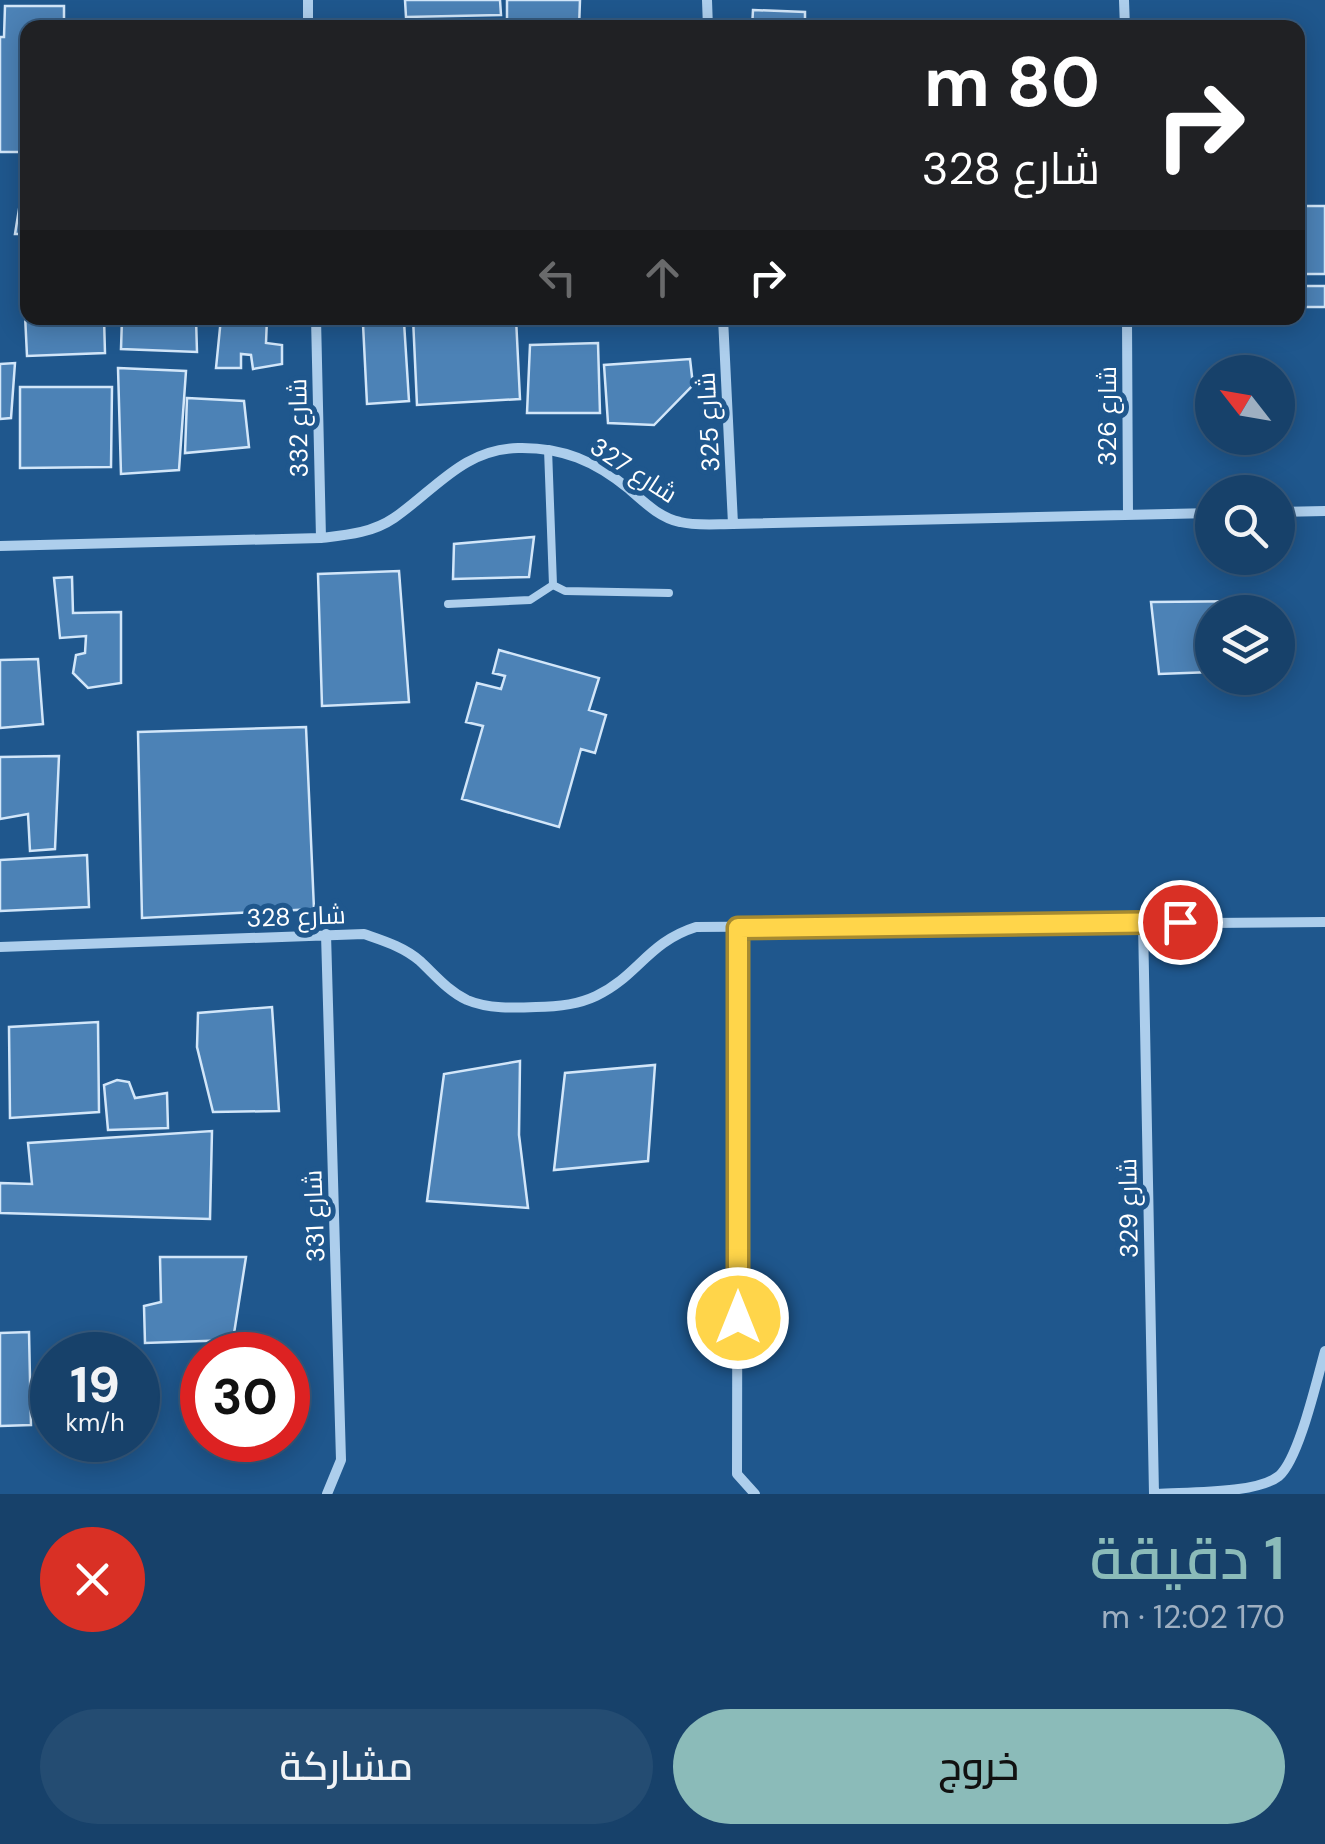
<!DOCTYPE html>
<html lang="ar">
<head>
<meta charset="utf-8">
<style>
	body { margin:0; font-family:"DM Sans",Cairo,sans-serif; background:#244c72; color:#f1f3f6; direction:rtl; height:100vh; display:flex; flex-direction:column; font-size:38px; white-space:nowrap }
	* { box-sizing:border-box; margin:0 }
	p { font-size:32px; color:#9eafc1 }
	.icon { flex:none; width:55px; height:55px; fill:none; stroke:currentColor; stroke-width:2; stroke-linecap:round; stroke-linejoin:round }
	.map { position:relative; height:1494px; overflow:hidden; direction:ltr }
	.side { display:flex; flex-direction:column; background:#17416a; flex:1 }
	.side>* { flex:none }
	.hud { position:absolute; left:20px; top:20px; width:1285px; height:305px; border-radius:20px; box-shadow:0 5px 25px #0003,0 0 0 2px #365a7e; direction:rtl; background:#202124; color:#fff; overflow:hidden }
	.needle { width:65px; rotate:301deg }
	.controls { position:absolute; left:1195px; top:355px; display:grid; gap:20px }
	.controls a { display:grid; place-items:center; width:100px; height:100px; border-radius:50%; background:#17416a; box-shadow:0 5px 25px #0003,0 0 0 2px #365a7e; font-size:50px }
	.speed { position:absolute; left:30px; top:1332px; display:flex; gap:20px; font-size:50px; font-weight:700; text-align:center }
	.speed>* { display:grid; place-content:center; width:130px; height:130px; border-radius:50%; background:#17416a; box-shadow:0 5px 25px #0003,0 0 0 2px #365a7e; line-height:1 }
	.speed small { font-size:25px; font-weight:400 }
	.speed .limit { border:15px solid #d22; background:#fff; color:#111 }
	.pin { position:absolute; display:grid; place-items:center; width:85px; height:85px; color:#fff; margin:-42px; border:5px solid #fff; border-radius:50%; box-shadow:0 2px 10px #0007 }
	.me { position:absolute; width:110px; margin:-55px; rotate:0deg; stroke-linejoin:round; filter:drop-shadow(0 0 8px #0008) }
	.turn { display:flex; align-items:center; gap:35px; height:210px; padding:0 40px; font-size:45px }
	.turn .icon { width:130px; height:130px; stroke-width:2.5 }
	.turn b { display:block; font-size:70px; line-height:85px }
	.lanes { display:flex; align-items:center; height:95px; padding:0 40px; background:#0003; justify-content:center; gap:50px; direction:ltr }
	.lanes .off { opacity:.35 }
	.round { display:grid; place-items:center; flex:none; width:105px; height:105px; border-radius:52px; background:#244c72 }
	.overview { display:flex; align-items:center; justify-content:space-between; height:170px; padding:0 40px }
	h1 { font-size:60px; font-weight:600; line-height:75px; color:#8bbbb9 }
	.primary-button { display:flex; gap:20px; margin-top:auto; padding:20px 40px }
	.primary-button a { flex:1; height:115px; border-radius:60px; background:#8bbbb9; color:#111; font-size:40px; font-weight:600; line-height:115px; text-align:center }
	.primary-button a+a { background:#244c72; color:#f1f3f6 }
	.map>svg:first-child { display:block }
</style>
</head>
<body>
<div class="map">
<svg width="1325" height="1494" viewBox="0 0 1325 1494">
	<rect width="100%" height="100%" fill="#1f578d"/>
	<path fill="#4c82b6" stroke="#d2e6f9" stroke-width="2.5" d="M405,0H500L501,15L406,17Z
		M507,0H580L579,28H507Z
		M5,6H64V28H28V152H0V37H4Z
		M753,10L805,12V22L830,23V28H752Z
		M25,172H28V234H15Z
		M1298,206H1325V274H1298Z
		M28,272V318H104L105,353L27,356L23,273Z
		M1298,286H1325V307H1298Z
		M122,318H196L197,352L121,349Z
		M221,318H267L266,343L282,345V364L253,369L251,355L241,354V368H216Z
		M413,318H516L520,399L417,405Z
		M404,322L409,401L367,404L363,324Z
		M598,343L600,413H527L530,345Z
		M690,359L693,385L654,425L608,423L604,365Z
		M15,363L11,418L0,419V364Z
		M118,368L186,371L179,470L121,474Z
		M20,387H112L111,467L20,468Z
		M187,398L244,401L249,447L185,453Z
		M534,537L529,577L453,579L454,544Z
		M399,571L409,702L322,706L318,574Z
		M72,577L73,613L121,612V683L88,688L73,673L76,655L85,653L86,636L60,638L54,578Z
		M1256,601V612H1212V672L1159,674L1151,602Z
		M499,650L599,678L589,710L606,715L595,753L581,749L559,827L462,799L483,726L466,722L477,683L501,689L505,676L493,673Z
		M38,659L43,724L0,728V660Z
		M306,727L314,909L142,918L138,732Z
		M59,756L55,849L30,851L28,814L0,819V757Z
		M87,855L89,907L0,911V860Z
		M272,1007L279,1111L213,1112L197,1047L198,1013Z
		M98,1022L99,1112L10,1118L9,1027Z
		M520,1061L519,1135L528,1208L427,1201L444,1074Z
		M655,1065L648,1161L554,1170L565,1073Z
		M117,1080L129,1082L135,1098L167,1093L168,1128L108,1130L104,1085Z
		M212,1131L210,1219L0,1213V1183L32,1184L28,1143Z
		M160,1257H246L233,1340L145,1343L144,1306L161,1302Z
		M29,1332L31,1425L0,1426V1333Z"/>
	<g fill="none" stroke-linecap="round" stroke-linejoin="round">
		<path stroke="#adceec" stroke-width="8" d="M553,585L565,591L669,593
			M448,604L530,600L553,585L548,449"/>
		<path stroke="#adceec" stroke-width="10" d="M308,0V28
			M707,0L708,28
			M1124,0L1125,28
			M316,318L321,538
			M723,318L733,524
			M1127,318L1128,515
			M1278,512L1325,511
			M0,546L321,538C347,535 372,533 394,518C435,490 463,449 518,448C562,447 595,461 629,489C644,502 660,518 680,522C696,526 716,524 733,524L1212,513
			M1143,922L1154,1494
			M738,928L737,1474L755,1494
			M326,934L341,1460L327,1494
			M0,947L364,934C384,941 404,947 420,961C435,975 448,991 467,1000C488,1009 514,1008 536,1007C557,1007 577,1005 596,996C638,976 648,942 696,927L1325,922
			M1157,1494C1188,1492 1256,1494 1279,1476C1299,1459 1317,1379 1325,1351"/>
	</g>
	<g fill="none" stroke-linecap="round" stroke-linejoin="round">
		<defs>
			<path id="route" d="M738,1318V928L1180,922"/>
		</defs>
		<use href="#route" stroke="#a68a30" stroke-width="25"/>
		<use href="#route" stroke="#ffd54a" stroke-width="18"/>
	</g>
	<g text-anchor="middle" stroke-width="10" stroke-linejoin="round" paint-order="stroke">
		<g font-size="25" fill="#fff" stroke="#1f578d">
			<text transform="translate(1107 416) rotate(-90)" y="9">شارع 326</text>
			<text transform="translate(708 422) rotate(-93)" y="9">شارع 325</text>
			<text transform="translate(298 428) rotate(-91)" y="9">شارع 332</text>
			<text transform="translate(634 470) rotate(33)" y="9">شارع 327</text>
			<text transform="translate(296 916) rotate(-2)" y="9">شارع 328</text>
			<text transform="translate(1128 1208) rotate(-91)" y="9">شارع 329</text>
			<text transform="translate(314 1216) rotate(-92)" y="9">شارع 331</text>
		</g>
	</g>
</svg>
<div class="controls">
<a><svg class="needle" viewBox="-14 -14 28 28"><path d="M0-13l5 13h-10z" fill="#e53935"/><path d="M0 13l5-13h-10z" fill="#9eafc1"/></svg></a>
<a><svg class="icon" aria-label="search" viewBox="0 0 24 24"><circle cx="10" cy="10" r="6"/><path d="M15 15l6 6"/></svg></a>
<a><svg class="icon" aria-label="layers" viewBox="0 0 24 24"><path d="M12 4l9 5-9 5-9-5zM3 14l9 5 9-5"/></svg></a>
</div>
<div class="speed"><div>19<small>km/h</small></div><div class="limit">30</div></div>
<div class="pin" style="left:1180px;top:922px;background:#d93025"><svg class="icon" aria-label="arrive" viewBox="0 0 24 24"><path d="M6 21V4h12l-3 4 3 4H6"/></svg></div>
<svg class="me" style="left:738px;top:1318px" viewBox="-20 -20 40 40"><circle r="17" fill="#ffd54a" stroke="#fff" stroke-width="3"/><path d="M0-11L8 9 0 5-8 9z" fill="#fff"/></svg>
<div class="hud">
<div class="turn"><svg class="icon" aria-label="right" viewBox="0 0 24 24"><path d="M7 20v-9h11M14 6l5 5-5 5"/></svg><div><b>80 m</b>شارع 328</div></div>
<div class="lanes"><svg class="icon off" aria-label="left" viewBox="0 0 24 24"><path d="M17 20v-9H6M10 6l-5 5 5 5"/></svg><svg class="icon off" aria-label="ahead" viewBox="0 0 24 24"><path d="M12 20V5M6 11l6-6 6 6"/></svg><svg class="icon" aria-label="right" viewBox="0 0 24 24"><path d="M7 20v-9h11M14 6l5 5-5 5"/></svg></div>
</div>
</div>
<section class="side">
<div class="overview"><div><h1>1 دقيقة</h1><p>170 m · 12:02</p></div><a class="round" style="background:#d93025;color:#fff"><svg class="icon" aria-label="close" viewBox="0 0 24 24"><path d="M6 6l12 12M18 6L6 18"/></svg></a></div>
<div class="primary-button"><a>خروج</a><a>مشاركة</a></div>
</section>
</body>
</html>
